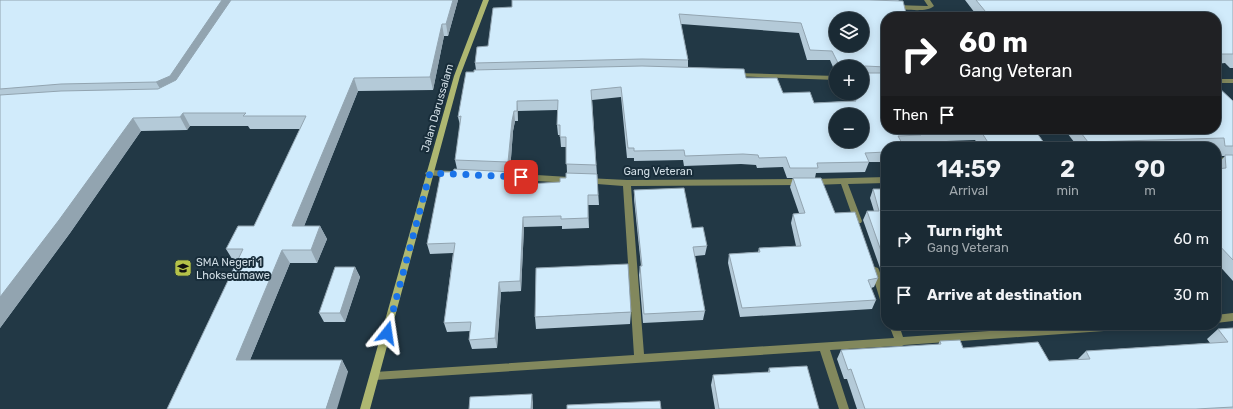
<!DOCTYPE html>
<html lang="en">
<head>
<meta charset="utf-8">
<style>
	body { margin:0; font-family:Rubik,sans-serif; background:#273640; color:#f1f3f6; height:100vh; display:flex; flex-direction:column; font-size:15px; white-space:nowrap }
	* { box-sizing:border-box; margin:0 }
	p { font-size:13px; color:#9fa7ac }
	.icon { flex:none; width:22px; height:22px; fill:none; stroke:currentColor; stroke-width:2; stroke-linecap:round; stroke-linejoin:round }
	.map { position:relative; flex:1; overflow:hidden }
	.drawer { position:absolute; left:881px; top:142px; width:340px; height:188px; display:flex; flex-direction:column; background:#1a2a34; border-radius:16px; box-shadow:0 2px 10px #0003,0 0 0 1px #38464f }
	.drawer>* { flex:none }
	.guide { position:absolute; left:881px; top:12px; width:340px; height:122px; border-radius:16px; box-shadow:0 2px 10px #0003,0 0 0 1px #38464f; background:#202124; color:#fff; overflow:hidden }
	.controls { position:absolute; left:829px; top:12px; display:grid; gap:8px }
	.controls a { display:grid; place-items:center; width:40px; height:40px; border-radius:50%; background:#1a2a34; box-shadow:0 2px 10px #0003,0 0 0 1px #38464f; font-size:20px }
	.pin { position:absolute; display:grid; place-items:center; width:34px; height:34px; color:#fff; margin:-17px; border-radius:8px; box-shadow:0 2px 6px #0006 }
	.me { position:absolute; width:44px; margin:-22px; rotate:15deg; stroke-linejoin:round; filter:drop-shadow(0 0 3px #0008) }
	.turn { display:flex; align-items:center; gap:14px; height:84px; padding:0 12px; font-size:18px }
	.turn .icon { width:52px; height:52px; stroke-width:2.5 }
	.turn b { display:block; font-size:28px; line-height:34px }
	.then { display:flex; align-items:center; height:38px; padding:0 12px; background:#0003; gap:8px; font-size:15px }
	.eta { display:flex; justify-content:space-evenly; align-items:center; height:68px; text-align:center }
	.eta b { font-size:24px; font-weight:600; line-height:28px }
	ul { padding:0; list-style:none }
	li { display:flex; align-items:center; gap:12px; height:56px; padding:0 12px; border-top:1px solid #38464f }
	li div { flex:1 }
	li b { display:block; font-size:15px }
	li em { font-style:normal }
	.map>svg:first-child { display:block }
</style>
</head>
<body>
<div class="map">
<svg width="1233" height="409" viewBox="0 0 1233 409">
	<rect width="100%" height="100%" fill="#223845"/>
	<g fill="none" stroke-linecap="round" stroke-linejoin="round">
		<path fill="#82885d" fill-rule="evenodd" d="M924,0H930L934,6C927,13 905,9 895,9L892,7L895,5L927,6H928Z
			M735,73L836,76V80L733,76V74Z
			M1216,79H1233V83H1216Z
			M1233,157V163L1216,164V158Z
			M429,170L452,171L456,174L452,177L426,175L425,173Z
			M503,173L569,177L573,180L569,183L503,179L499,176Z
			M886,177V183L848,184L862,221L861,223H855L854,221L841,184L813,185L809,182L813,179Z
			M587,178L627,180L801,179L805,182L801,185L631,186L644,354L894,338L889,325H899L903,337L1078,325H1137L1135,328L1132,329L904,345L900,347L897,346L830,350L849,409H839L820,351L375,380L371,379L370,376L371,373L375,372L634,355L623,186L584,183L583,181Z
			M875,267L878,268L879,270L886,290V307L883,306L881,303L871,270L872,268Z
			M1233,313V321L1216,323V315Z"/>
		<path fill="#aeb771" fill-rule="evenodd" d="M483,0H489L460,76L370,409H360L454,76Z"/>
	</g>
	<path fill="#b4cad8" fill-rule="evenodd" d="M0,0H458L448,36H444L433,90L358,91L304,226H320L327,239L317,263H290L250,360H342L348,372L167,409L237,262H234L226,249L254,226L300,129H250L248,126H190L187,130L141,131L70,233L0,328Z
		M512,0H899L886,17V129H1034L1047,147H980L975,140L918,142L916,145L886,147V162H869L865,172L816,173L815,178L835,213L878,278L874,287L871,288L876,300L872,309L740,317L728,263L729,254L758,252L759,248L796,246L791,223L793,214L799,213L790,187L793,178H787L783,167L757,168L756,165L741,164L684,166L683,160L634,161V158H627L621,97L592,100L599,205H588L589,228L562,229V226L524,227L521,291L501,292L497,348L472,349L469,340L470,331L447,332L444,323L453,253L430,254L427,244L453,172L457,169L455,160L460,125L458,117L474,72L476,70L475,63L488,46L512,7ZM681,24L799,33L807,60H830L836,74V67H862V93H844L848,101L814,103L783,93L746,78L688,67V60ZM557,110V125L558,135H560L561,147H566L567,173L566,178L560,182L515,185V182L510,171L513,131L515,121H518V111Z
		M965,0H1233V68H1230L1225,63L1216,64V17H978Z
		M1233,101V281L1216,262V169L1217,168V165L1225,156H1216V147H1078L1064,129H1216Z
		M873,189H886V285L863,220L867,211H874L870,198Z
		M634,190L692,228L707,246L705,255L695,256L705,311L703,320L643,323L639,275L640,266H641L634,199Z
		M355,267L360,277L345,322H324L319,313Z
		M631,312L630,324L536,329L535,317Z
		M1233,328V409H857L847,379H844L837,359L841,350L938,345L940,341L963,348L1049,361L1078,359L1086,351L1210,343L1207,339L1218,329Z
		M769,368L819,409H715L711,385L713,375L768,372Z"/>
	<path fill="#92a4b0" d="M222,0H235L177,89L164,95L156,82Z
		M453,0H458L448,36L446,24Z
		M442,24L444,36L433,90L430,77Z
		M354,78L358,91L299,239L292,226Z
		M517,101L518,111V121L517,111Z
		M514,111L515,121L513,131L510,172L508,162L512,121Z
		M183,113L190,126L187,130L180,117Z
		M133,118L141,131L70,233L0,328V297Z
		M513,172L515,182L514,195L512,185Z
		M523,217L524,227L521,291L520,281Z
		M320,226L327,239L317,263L311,250Z
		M282,250L290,263L245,372L236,360Z
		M355,267L360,277L345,322L340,313Z
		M499,282L501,292L497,348L495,338Z
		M342,360L348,372L337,409H326Z
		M532,394L533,402V409H531Z"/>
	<path fill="#d1ebfb" stroke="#92a4b0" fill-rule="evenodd" d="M0,0H222L170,76L156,82L61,84L0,89Z
		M231,0H453L446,24H442L430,77L354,78L292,226H320L311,250H282L236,360H342L326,409H167L243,249H226L238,226H254L306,116H243L246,113H183L180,117L133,118L59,220L0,297V95L61,91L158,89L176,80Z
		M512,0H869L903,1L907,17H886V67L865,66L864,67L865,73H886V129H1034L1047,147H991L980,130L919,132L921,135L898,136L904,147H886V152L865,153L869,162L817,163L818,168H790L786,157L759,158L758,155L743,154L685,156L684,150L634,151V148H628L621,87L591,90L596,165L566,164V137H560V125H557L558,100L517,101V111H514L512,121L508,162L455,160L461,116L458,117L466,72H474V70L642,66L744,69L746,78H777L783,93L810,92L814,103L856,101L852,93H862V67H840L832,51L810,50L801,23L679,14L688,60L642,59L475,63L477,47L488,46L493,8L512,7ZM836,19H862V45H836ZM836,115H862V141H836Z
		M976,0H1233V54H1216V17H990Z
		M1216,85L1233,101V146H1225L1224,138L1088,142L1078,129H1216Z
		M1225,155H1233V260L1216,242V169L1226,168Z
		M454,169L513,172L512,185L560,182V178H566V173L597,174L598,195H588V218L561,219V216L523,217L520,281L499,282L495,338L469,340L471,322L444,323L455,243L427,244L441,172H453Z
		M793,178H821L835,213L855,212L878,278L868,280L876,300L742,308L729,254L760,252L759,248L801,246L793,214L805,213Z
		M684,188L692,228L703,227L707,246L693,247L705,311L644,314L640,266H642L634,190Z
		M873,189H886V265L867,211H879Z
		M628,264L631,312L535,317L536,268Z
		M335,267H355L340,313H319Z
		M1233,328V407L1196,409H865L851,369L848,370L841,350L941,344L940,341L960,340L963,348L1038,342L1049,361L1090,359L1086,351L1228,342L1218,329Z
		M807,366L819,409H719L713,375L770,372L769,368Z
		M532,394L531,409H469L470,397Z
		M660,401L661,409H567V405Z"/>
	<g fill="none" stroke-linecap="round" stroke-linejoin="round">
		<path stroke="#1a73e8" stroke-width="7" stroke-dasharray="0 12.6" d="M387,333L430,173L521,177"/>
	</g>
	<defs>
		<symbol id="school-square" viewBox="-11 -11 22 22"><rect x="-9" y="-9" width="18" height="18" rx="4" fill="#b5c249" stroke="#182d3a"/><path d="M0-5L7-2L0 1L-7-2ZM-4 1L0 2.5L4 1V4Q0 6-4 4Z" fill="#111"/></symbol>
	</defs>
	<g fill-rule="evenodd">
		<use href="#school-square" x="173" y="258" width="20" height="20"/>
	</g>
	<g text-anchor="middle" stroke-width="4" stroke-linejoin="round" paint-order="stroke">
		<g font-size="11" fill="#d0dde5" stroke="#182d3a">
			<text transform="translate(437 108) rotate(-74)" y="4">Jalan Darussalam</text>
			<text x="658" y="175">Gang Veteran</text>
		</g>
		<g font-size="11" fill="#d0dde5" stroke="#182d3a" text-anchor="start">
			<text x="196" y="266">SMA Negeri 1<tspan x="196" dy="13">Lhokseumawe</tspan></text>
		</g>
	</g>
</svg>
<div class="controls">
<a><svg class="icon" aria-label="layers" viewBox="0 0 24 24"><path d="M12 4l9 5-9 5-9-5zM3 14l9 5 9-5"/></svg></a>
<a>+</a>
<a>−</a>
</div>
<div class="pin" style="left:521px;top:177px;background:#d93025"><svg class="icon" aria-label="arrive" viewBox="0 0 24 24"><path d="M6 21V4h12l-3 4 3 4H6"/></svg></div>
<svg class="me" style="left:387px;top:333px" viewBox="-20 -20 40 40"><path d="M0-17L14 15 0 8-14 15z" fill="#1a73e8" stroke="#fff" stroke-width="4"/></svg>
<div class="guide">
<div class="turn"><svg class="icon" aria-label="right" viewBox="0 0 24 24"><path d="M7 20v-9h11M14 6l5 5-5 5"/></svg><div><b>60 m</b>Gang Veteran</div></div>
<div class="then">Then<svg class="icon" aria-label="arrive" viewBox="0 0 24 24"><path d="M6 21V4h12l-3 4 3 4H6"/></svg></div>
</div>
<section class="drawer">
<div class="eta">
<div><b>14:59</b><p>Arrival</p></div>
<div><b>2</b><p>min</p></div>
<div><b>90</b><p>m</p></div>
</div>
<ul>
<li><svg class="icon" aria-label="right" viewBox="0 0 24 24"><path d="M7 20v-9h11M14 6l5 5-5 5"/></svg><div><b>Turn right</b><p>Gang Veteran</p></div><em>60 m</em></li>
<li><svg class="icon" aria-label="arrive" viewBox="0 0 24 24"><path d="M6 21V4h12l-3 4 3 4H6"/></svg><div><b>Arrive at destination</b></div><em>30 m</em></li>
</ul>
</section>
</div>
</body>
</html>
